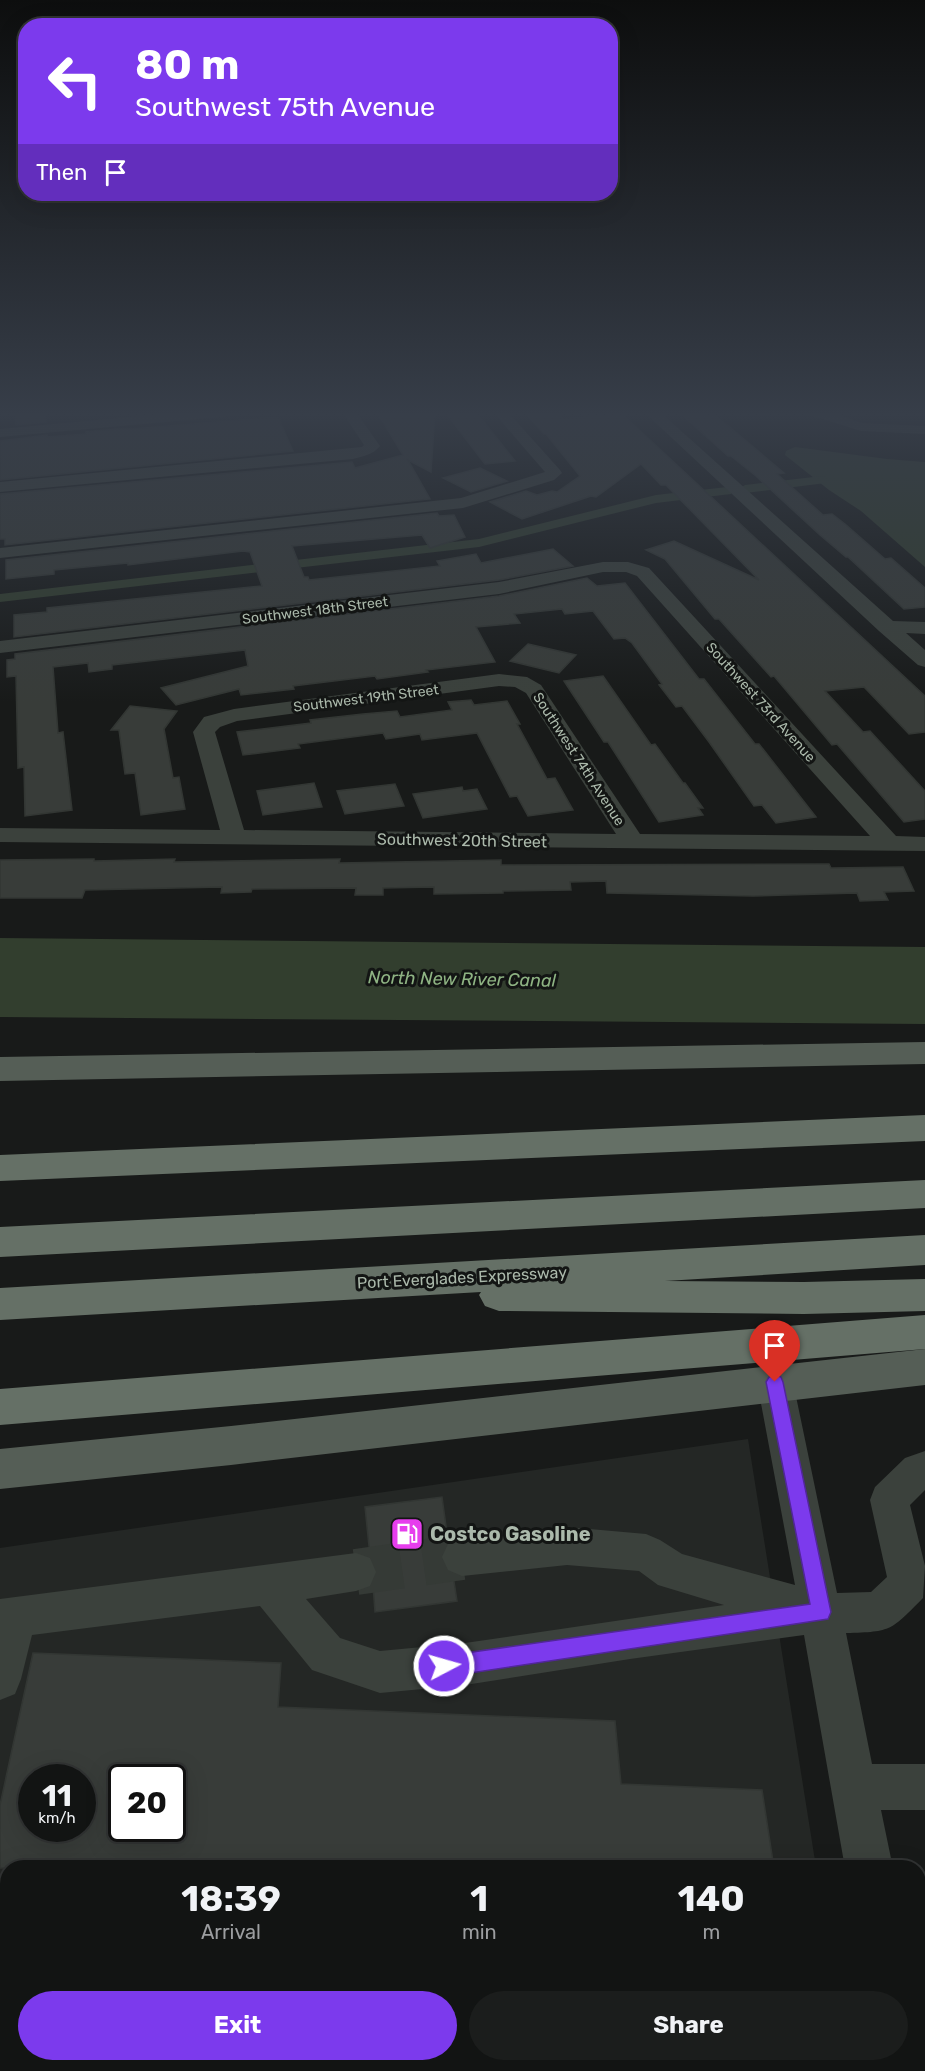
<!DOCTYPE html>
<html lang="en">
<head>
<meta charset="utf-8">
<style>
	body { margin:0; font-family:Rubik,sans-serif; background:#1b1d1c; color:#f1f3f6; height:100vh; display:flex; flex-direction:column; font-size:22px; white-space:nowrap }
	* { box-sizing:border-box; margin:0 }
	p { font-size:20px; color:#9c9ea0 }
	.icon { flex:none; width:33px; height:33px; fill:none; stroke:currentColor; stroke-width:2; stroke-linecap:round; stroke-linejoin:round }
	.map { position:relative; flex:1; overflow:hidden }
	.drawer { position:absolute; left:0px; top:1860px; width:926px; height:212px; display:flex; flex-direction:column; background:#121413; border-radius:24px 24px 0 0; box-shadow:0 6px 24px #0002,0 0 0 2px #313333 }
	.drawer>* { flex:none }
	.top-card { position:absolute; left:18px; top:18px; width:600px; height:183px; border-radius:24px; box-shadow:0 6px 24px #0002,0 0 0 2px #313333; background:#7c3aed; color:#fff; overflow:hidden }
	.speed { position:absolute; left:18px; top:1764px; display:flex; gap:12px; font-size:30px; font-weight:700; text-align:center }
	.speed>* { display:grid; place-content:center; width:78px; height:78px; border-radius:50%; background:#121413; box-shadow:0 6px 24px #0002,0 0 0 2px #313333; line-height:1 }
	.speed small { font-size:15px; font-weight:400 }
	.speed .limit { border:3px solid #111; border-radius:9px; background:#fff; color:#111 }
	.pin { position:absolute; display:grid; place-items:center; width:51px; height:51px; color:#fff; margin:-62px -26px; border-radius:50% 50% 50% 0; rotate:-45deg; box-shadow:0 0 6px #0007 }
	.pin .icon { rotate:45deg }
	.me { position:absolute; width:66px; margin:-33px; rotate:84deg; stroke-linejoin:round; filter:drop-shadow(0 0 4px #0008) }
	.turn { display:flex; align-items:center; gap:21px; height:126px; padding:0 18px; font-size:27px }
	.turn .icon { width:78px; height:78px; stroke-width:2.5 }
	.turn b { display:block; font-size:42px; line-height:51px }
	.then { display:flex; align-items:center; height:57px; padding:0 18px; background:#0003; gap:12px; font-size:22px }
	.eta { display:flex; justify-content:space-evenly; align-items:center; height:102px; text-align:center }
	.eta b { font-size:36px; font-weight:700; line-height:42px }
	.action { display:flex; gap:12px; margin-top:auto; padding:12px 18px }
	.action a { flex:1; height:69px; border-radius:36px; background:#7c3aed; color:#fff; font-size:24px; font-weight:700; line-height:69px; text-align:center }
	.action a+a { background:#1b1d1c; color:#f1f3f6 }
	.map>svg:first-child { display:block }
</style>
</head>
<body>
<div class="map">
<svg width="925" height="2071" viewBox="0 0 925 2071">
	<rect width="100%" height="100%" fill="#181a19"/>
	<path fill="#242725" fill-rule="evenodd" d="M748,1439L816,1867L8,1868V2064H847L848,2071H0V1548ZM32,1778H82V1828H32ZM122,1778H172V1828H122Z"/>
	<path fill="#323e2e" d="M795,447L887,459L925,462V567L861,511L829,490L785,455L786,451Z
		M0,938L925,947V1024L0,1017Z"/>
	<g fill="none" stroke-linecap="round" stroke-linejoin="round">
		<path fill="#323e2e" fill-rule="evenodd" d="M822,476L826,477V483L745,493L739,489L745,485Z
			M727,487L731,488V494L656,503L479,547L0,602V594L479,539L656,495Z"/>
	</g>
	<path fill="#383c39" stroke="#323633" stroke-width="1.5" fill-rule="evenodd" d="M15,412H45L46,422L16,425Z
		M377,412H435L431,472L408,460L430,499L5,545V539H0V494L352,462L355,468L403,455Z
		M445,412H476L515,461L485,464Z
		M524,412H556L562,419L622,414L925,696V732L909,734L864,687L825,691L863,732L870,731L925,791V819L904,822L837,744L832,745L774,676L771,677L719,619H715L665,559L646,550L674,541L759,580L666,485H661L641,464L596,497L591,496L522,519L490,502L526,491L537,495L552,491L557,492L580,476L546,434H544Z
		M679,412H704L709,416H716L726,424L784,473L777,474L823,515L832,514L845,524L885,559L891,558L925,588V607L904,609L848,557H846L820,535L756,476L731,456H728Z
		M278,417L293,451L0,480V441L47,435V437L86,434V432L116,429H132Z
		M480,468L507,481L471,492L443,478Z
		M437,513L439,516L454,515L465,537L430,548L422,535L292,546L304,577H308L309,580L440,566L437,561L476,554L481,563L553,549L573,566L499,580L14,637V615L47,612V608L262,586L250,552L243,551L128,565V563L54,570V574L6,579V560Z
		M587,578L597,586L625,583L699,679H704L755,744H759L816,817L776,823L762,805L754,806L709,742L682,706L676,707L659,685L662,684L632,643L625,638L614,639L593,611L565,614L562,609L514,614L520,623L476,627L495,662L426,670L428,672L377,679L375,676L293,686L294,689L241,695L239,689L176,705L161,688L248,666L245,650L112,665V669L89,672L88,663L53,667L58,733L63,732L72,810L25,816L24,767L18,768L16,676L7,677V660L15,659V654L499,596Z
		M528,644L576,655L559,673L510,661Z
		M603,676L651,745L655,744L683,783H685L703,808H698L703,815L659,822L608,742H604L564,681Z
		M471,700L474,705L507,701L520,724H517L547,779L555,778L573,810L528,816L517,796L510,797L477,733L422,740L420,734L386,739L383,733L298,744L300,748L243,755L237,732L311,723L310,720L363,714L397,711L400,717L452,710L448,702Z
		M130,706L177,711L164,729L173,778L179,777L185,809L141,815L135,773L125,774L119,730H111Z
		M314,783L322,807L263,815L257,791Z
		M395,784L404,806L345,814L337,791Z
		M462,787L463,791L477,789L487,809L423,818L413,794Z
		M94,859V861L175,859L174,862L340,859L339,863L501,860V865L829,864L831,868L903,867L914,891L884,892L888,900L860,901L857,893L753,896L607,893L606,881L570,882L571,890L503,891V893L434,894V887L383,888V895H355L356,888L252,889L251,892L221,893L222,887L85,890L82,898H0V860Z
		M442,1497L448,1541L440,1558L446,1571L453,1575L457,1601L375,1612L373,1585L378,1571L370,1556L365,1507Z
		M33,1653L281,1663L278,1707L615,1721L621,1784L762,1790L774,1868L620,1864L621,1868H0V1805ZM32,1778H82V1828H32ZM122,1778H172V1828H122Z"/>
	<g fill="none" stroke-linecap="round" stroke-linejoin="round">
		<path stroke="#353a36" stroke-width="46" stroke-dasharray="46 22" stroke-linecap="butt" d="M356,1572L462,1557"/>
		<path fill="#3b413c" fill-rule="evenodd" d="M182,412H239L232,416L0,437V429Z
			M342,412H356L380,446C373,455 363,456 353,459L0,492V482L362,447L364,445Z
			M493,412H508L560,470L562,473L554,480L463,508L0,558V548L461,498L545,472Z
			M644,412H660L893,621L925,622V634L906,633L925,650V667L918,665L879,631Z
			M808,412H830L862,423L925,426V434L861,431L810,415Z
			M603,562H628L649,568L896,836L925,837V851L0,842V828L220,830L193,732L204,717L234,709L499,674L527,677L541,685L640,834L870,836L637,576L626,572H603L499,594L0,653V641L499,582ZM499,686L515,687L526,693L616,834L244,830L215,732L220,727L237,721Z
			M775,1367L788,1371L793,1382L837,1593L871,1592L887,1577L870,1500L875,1487L905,1458L925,1451V1490L910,1505L925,1566L923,1598C891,1630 893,1632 846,1633L872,1764H925V1810H881L893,1868H845L804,1635L630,1659L465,1685L380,1693L312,1670L260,1606L32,1635L21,1679L15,1694L0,1700V1599L356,1553L370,1558L376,1572L370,1586L356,1591L306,1599L340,1638L380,1651L465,1643L724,1605L658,1585L639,1571L567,1565L462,1576L448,1570L442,1557L448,1544L462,1538L567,1527L646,1534L660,1540L682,1554L795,1585L757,1382L762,1371Z
			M918,2039H925V2071H883L881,2064H918Z"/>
		<path fill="#555e56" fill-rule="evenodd" d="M925,1042V1064L0,1081V1057Z
			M925,1349V1385L231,1465L0,1489V1449L231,1426Z"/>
		<path fill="#657066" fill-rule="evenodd" d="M925,1115V1141L0,1181V1155Z
			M925,1180V1208L0,1257V1227Z
			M925,1235V1265L665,1281L804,1282L925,1279V1311L804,1314L499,1311L485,1306L479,1295L481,1292L0,1320V1288Z
			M925,1315V1349L0,1425V1389Z"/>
	</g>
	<linearGradient id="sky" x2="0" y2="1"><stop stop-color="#0d0e0e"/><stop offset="0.59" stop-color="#373e49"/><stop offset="1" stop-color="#373e49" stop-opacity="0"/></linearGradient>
	<rect width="925" height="702" fill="url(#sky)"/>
	<path fill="#7c3aed" stroke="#51269a" stroke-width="1.5" d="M775,1375L781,1377L783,1382L831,1612L828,1619L444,1677L436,1674L433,1666L436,1659L444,1656L810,1604L766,1382L769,1377Z"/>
	<defs>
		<symbol id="fuel-square" viewBox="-11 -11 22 22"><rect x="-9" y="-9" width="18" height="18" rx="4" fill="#e63eed" stroke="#131514"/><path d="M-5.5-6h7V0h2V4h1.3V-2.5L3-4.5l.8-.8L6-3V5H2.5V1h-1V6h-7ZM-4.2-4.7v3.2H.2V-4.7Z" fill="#fff"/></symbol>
	</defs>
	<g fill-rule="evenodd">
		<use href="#fuel-square" x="388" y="1515" width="38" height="38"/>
	</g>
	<g text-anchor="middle" stroke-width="6" stroke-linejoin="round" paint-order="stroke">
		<g font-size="14" fill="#abb9ab" stroke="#131514">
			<text transform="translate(315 610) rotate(-7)" y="5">Southwest 18th Street</text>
			<text transform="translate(366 698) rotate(-7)" y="5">Southwest 19th Street</text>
			<text transform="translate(761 702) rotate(48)" y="5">Southwest 73rd Avenue</text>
			<text transform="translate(579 759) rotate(57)" y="5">Southwest 74th Avenue</text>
		</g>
		<g font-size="16" fill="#abb9ab" stroke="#131514">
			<text transform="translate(462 840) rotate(1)" y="6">Southwest 20th Street</text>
			<text transform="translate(462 1277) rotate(-3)" y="6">Port Everglades Expressway</text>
		</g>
		<g font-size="18" font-style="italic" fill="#8eb383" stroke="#131514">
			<text transform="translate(462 979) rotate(1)" y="6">North New River Canal</text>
		</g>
		<g font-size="20" font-weight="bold" fill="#abb9ab" stroke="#131514" text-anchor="start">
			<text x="430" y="1541">Costco Gasoline</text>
		</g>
	</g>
</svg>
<div class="speed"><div>11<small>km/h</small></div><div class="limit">20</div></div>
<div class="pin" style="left:775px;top:1382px;background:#d93025"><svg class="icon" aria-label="arrive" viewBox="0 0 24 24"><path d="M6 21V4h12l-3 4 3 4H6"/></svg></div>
<svg class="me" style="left:444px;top:1666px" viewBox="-20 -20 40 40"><circle r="17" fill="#7c3aed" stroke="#fff" stroke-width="3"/><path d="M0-11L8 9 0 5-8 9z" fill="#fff"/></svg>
<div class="top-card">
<div class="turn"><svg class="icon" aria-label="left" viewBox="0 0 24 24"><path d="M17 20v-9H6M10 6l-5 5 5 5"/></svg><div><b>80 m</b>Southwest 75th Avenue</div></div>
<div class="then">Then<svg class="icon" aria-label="arrive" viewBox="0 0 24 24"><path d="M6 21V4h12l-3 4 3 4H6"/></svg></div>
</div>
<section class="drawer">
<div class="eta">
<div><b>18:39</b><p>Arrival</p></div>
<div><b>1</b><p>min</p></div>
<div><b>140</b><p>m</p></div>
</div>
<div class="action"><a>Exit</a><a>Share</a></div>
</section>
</div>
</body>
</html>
